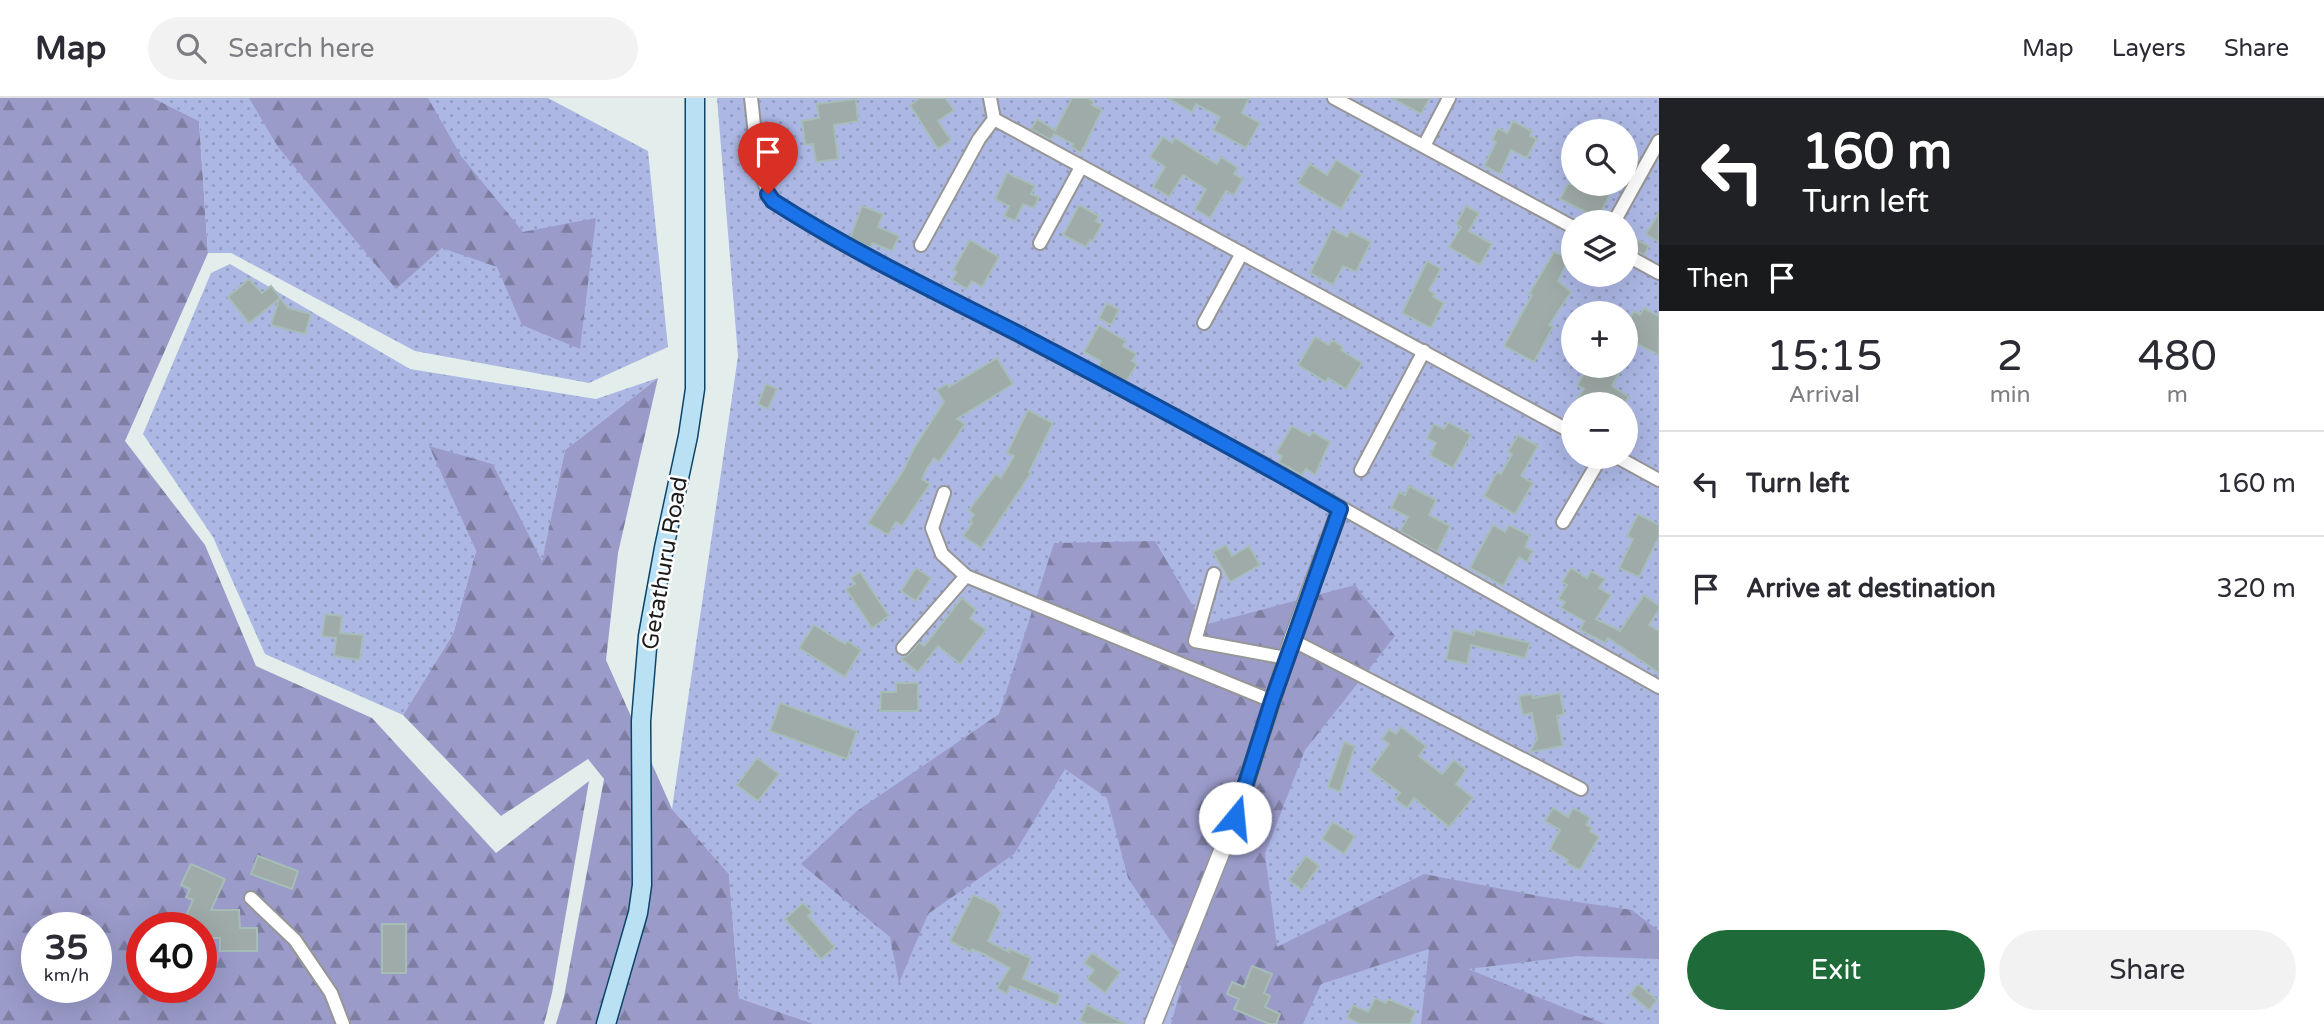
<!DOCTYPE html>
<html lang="en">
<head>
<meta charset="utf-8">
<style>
	body { margin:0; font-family:"Varela Round",sans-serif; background:#f2f2f3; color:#2b2b33; height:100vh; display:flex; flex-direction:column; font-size:26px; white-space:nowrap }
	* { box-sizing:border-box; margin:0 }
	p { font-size:23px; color:#7c7c81 }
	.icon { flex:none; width:38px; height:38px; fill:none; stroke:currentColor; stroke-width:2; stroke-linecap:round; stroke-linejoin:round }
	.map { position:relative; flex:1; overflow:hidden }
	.drawer { display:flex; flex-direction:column; background:#fff; width:665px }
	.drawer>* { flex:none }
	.banner { background:#202124; color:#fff; overflow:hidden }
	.tools { position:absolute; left:1561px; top:21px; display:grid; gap:14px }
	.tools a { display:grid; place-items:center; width:77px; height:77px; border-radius:50%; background:#fff; box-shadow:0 7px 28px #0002; font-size:35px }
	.speed { position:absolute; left:21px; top:814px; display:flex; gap:14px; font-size:35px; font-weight:700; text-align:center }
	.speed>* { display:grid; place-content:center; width:91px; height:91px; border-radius:50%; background:#fff; box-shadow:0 7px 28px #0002; line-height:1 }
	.speed small { font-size:18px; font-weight:400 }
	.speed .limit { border:10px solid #d22; background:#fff; color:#111 }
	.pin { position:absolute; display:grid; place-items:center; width:60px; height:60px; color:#fff; margin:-72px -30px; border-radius:50% 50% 50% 0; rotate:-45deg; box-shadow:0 0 7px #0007 }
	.pin .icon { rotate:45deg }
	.me { position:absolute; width:77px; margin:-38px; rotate:17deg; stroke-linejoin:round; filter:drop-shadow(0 0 5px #0008) }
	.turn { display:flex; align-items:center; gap:24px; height:147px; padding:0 28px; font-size:32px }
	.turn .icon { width:91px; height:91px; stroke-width:2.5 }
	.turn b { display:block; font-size:49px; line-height:60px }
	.then { display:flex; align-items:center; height:66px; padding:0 28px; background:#0003; gap:14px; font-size:26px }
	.eta { display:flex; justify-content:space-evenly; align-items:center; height:119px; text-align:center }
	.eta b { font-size:42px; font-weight:600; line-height:49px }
	.primary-button { display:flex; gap:14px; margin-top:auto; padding:14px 28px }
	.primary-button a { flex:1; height:80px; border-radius:42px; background:#1e6b39; color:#fff; font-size:28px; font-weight:600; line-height:80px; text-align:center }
	.primary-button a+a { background:#f2f2f3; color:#2b2b33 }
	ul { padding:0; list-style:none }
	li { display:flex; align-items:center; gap:21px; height:105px; padding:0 28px; border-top:2px solid #e1e1e2 }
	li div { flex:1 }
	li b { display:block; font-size:26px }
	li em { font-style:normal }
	header { display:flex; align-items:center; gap:42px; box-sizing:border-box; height:98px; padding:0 35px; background:#fff; border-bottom:2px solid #e1e1e2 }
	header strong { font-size:33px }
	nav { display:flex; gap:38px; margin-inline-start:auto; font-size:24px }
	.search { width:490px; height:63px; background:#f2f2f3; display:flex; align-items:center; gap:18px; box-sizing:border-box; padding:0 24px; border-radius:38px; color:#7c7c81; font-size:26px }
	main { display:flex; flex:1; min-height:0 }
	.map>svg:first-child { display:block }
</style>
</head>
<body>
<header>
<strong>Map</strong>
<div class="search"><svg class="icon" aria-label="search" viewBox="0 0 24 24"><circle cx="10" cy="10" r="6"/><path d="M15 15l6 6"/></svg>Search here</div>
<nav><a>Map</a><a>Layers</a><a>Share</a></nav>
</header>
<main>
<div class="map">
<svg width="1659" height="926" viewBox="0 0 1659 926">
	<defs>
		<pattern id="grass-dots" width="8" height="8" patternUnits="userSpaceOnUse" patternTransform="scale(1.75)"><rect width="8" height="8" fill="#acb7e4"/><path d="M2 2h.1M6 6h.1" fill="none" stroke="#939dc3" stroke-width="1.8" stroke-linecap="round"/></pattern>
		<pattern id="forest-firs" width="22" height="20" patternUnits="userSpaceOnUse" patternTransform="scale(1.75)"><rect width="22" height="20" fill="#9a9bc9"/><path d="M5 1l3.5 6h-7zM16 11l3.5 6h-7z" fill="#7d7ea2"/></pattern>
	</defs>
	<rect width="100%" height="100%" fill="#e3edec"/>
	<path fill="url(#grass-dots)" fill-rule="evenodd" d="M153,0H548L648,53L668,249L589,285L415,253L231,155H208L199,23Z
		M717,0H1659V926H814L739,900L729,776L672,711L738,258ZM1573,33H1626V86H1573ZM1573,124H1626V177H1573ZM1573,215H1626V268H1573ZM1573,306H1626V359H1573Z
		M230,166L410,271L596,301L658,280L565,352L542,464L493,366L430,349L476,453L453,536L403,617L265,556L213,439L143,336L211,175Z"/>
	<path fill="url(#forest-firs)" fill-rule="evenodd" d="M0,0H153L199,23L208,155L125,343L205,447L256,568L372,620L496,755L589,683L552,895L544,926H0ZM37,830H96V889H37ZM142,830H201V889H142Z
		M249,0H428L461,58L523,134L596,120L580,251L522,227L497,169L442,150L396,191L278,49Z
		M658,280L618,455L606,562L672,711L729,776L739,900L814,926H556L564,899L604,681L588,661L501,718L403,617L453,536L476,453L429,348L493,366L542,463L565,352Z
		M1155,443L1204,527L1355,487L1395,538L1305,652L1265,756L1277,849L1424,776L1544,799L1632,812L1659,833V861L1576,858L1468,871L1605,926H1421L1429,851L1321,886L1303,926H1171L1181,890L1180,857L1128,780L1107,700L1065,671L1014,756L928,816L899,885L890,839L801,766L857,713L999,616L1054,445Z"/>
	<path fill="#9faba8" stroke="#a6bdb7" stroke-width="2" d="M920,0H945L954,12L938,23L951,42L938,51L910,7Z
		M1072,0H1087L1094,4L1092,7L1102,12L1081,55L1072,49L1073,46L1054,36L1051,42L1031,31L1037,21L1055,32Z
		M1168,0H1249L1242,15L1260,25L1246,50L1213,32L1220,19L1196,6L1192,14Z
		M1392,0H1430L1421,16Z
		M856,1L858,23L834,27L838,61L816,64L813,46L805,47L802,23L819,20L817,6Z
		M1513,23L1532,33L1530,38L1537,41L1527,60L1511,52L1500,76L1484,68L1496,44L1492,42L1498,30L1507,35Z
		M1163,39L1172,45L1175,40L1217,66L1221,59L1238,70L1234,76L1243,81L1234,97L1226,93L1210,120L1195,111L1206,91L1183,77L1169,99L1153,89L1165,69L1150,59Z
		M1336,62L1361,77L1341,111L1298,85L1310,66L1327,77Z
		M1007,75L1035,88L1031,96L1039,99L1034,110L1023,106L1015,123L1004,118L1009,108L995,101Z
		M1568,86H1589L1610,96L1598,120L1560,101Z
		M1079,107L1099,118L1096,123L1102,126L1093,143L1090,142L1086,149L1063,137Z
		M862,108L883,116L878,129L899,138L892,153L872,145L871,150L850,140Z
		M1466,108L1479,115L1469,133L1492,146L1480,167L1449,149L1461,129L1456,126Z
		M1659,114V144L1646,136Z
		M1332,131L1347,139L1350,133L1371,144L1356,174L1343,168L1333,187L1310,175Z
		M1626,136L1649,148L1644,157L1626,148Z
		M970,142L999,159L982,189L972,183L967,191L952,182L957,174L953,172Z
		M1554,154L1569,160L1558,183L1571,194L1549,227L1553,229L1534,264L1504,248L1532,197L1529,196Z
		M1427,163L1441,171L1429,192L1435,196L1433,199L1444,205L1431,230L1402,215Z
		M249,181L262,195L271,188L288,210L311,216L305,236L271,227L279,201L249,225L228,199Z
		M1107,205L1119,212L1111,227L1099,220Z
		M1644,210L1659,218V257L1636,245L1626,263V228L1634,213L1640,217Z
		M1099,227L1126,243L1123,248L1136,256L1132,263L1137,266L1126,284L1098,269L1101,263L1084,254Z
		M1315,239L1329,247L1332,242L1343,249L1341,252L1362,265L1346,291L1328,280L1326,284L1298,267Z
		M997,260L1013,286L957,321L965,326L939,364L934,360L927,370L922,381L930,386L902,428L896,424L888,437L868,425L903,373L914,350L944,304L937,292L947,286L949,289Z
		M1589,268H1623L1612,288L1629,299L1624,306H1574L1584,291L1577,287Z
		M766,286L777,291L768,311L758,306Z
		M1028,312L1053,325L1029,374L1031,375L981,450L963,438L972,425L970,423L974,417L969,412L996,376L1001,380L1014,358L1007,355Z
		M1448,324L1471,337L1453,370L1430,357L1436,345L1427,340L1434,326L1444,331Z
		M1292,328L1310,338L1312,334L1330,344L1315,377L1306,371L1302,377L1279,364L1282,358L1276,355Z
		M1518,337L1538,348L1521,378L1533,385L1515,416L1484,398L1497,374L1501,376L1512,356L1508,354Z
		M1409,388L1436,402L1429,417L1450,428L1437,454L1400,433L1408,419L1391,410L1399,394L1405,397Z
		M1638,416L1659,427V439L1639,479L1619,470L1633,441L1627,438Z
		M1493,427L1505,434L1509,427L1530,438L1525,449L1533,453L1527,464L1519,459L1503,488L1470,470Z
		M1226,447L1232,458L1249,448L1260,467L1230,484L1213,454Z
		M916,470L931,480L916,503L901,493Z
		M1571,470L1587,480L1591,473L1605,481L1599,490L1611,497L1596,521L1620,533L1644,497L1659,508V512L1649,527L1659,533V575L1608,540L1605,545L1580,532L1584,523L1561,510L1565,504L1558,501L1567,487L1562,484Z
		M860,474L889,518L872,530L846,491L855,486L851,480Z
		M962,500L976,512L970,520L986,532L960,566L938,548L918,574L901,561L909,556L919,544L924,548Z
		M325,516L342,518L340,535L363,537L360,562L334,558L336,540L322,538Z
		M814,527L845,546L847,543L861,552L845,579L799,550Z
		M1453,532L1474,537L1475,532L1530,545L1525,560L1471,547L1467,566L1446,561Z
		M896,585H918V613H880L881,594H896Z
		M1560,595L1564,616L1557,618L1563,648L1530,654L1537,641L1532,615L1523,617L1519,598L1532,596L1533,600Z
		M780,605L857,633L847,661L770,633Z
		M1401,629L1426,648L1419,658L1442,676L1454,662L1466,672L1456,686L1473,700L1449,729L1414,700L1407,710L1395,701L1400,695L1370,672L1389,646L1382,641L1389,631L1396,636Z
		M1344,644L1355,648L1340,694L1328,689Z
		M757,660L779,676L758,703L737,687Z
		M1553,710L1568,719L1573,710L1590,720L1586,727L1592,730L1590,733L1599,739L1580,772L1566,765L1568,762L1550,751L1560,732L1545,723Z
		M1333,724L1355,738L1344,756L1322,741Z
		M258,758L298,773L292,791L251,776Z
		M1306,758L1319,768L1302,792L1289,782Z
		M191,766L225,781L211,812H239L240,830H257V853H220V840H201V830H181L193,802L186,799L190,791L181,787Z
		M973,797L995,807L1001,815L988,843L1009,854V851L1031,860L1023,881L1060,897L1056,907L1010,888L1007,896L997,890L1010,870L982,855L972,851L971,854L950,843Z
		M803,805L812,814L808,818L835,849L821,861L785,821Z
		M382,826H406V875H382Z
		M1092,855L1120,874L1105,895L1087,881L1094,872L1084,865Z
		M1252,868L1272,876L1264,895L1270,898L1265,909L1280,916L1276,926H1269L1234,911L1239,901L1227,896L1232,884L1244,889Z
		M1638,886L1657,902L1649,912L1630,896Z
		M1375,900L1386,905L1388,901L1416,913L1410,926H1361L1347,920L1353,907L1368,914Z
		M1087,907L1125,926H1087L1080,922Z"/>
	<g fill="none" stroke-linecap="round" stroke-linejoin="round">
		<defs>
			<path id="minor" d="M751,0C755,30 756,78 773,103L828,138L1248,357L1659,589
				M990,0L994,21L1573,335
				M1334,0L1573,129
				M1424,48L1449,0
				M1614,124L1659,43
				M1040,145L1081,69
				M921,147L979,41L994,21
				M1626,157L1659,175
				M1204,225L1242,155
				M1617,359L1659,382
				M1361,372L1424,253
				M944,395L932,430L942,456L966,478L1272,603
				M1563,424L1601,359
				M1214,476L1195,543L1286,560
				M1292,542L1581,691
				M903,550L966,478
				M251,800L295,842L331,895L343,926"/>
			<path id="tertiary" d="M1153,926L1235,720L1292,542L1340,411"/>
			<path id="secondary" d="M606,926L638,815L642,787L641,623L648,538L664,450L688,338L695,291V0"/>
		</defs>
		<use href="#minor" stroke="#969696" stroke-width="16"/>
		<use href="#tertiary" stroke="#969696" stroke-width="19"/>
		<use href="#secondary" stroke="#0d456a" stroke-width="21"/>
		<use href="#minor" stroke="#fff" stroke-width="12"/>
		<use href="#tertiary" stroke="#fff" stroke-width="16"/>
		<use href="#secondary" stroke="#bae0f4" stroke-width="18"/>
	</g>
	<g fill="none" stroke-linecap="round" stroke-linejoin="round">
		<defs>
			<path id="route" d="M768,96L773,103C851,153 934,193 1017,235C1126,292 1234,349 1340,411L1272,603L1235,720"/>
		</defs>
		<use href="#route" stroke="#114b97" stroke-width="18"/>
		<use href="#route" stroke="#1a73e8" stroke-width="12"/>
	</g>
	<g text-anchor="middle" stroke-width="5" stroke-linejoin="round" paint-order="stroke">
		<g font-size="23" fill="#1c1c1c" stroke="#fff">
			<text transform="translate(664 465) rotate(-80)" y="8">Getathuru Road</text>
		</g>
	</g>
</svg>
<div class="tools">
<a><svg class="icon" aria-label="search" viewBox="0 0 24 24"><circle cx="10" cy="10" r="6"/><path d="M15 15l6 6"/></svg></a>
<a><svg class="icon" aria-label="layers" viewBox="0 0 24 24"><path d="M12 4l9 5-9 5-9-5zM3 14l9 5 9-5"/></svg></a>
<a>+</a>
<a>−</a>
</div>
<div class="speed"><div>35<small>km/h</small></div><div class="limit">40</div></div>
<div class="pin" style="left:768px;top:96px;background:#d93025"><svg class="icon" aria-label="arrive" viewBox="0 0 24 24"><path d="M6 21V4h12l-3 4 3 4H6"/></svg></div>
<svg class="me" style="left:1235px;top:720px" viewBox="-20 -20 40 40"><circle r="19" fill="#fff"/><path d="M0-13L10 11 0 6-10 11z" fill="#1a73e8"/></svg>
</div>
<section class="drawer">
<div class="banner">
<div class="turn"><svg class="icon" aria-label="left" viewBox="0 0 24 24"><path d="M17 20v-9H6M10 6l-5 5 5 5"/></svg><div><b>160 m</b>Turn left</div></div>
<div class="then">Then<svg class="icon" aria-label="arrive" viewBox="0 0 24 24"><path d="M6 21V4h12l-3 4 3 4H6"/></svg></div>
</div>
<div class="eta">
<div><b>15:15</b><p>Arrival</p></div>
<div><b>2</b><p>min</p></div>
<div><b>480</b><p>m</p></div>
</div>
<ul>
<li><svg class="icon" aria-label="left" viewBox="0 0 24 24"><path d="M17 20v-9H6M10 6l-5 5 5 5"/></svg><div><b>Turn left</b></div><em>160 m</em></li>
<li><svg class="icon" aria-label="arrive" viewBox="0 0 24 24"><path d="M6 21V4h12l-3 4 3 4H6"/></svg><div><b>Arrive at destination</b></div><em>320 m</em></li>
</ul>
<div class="primary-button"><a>Exit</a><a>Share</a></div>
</section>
</main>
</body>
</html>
